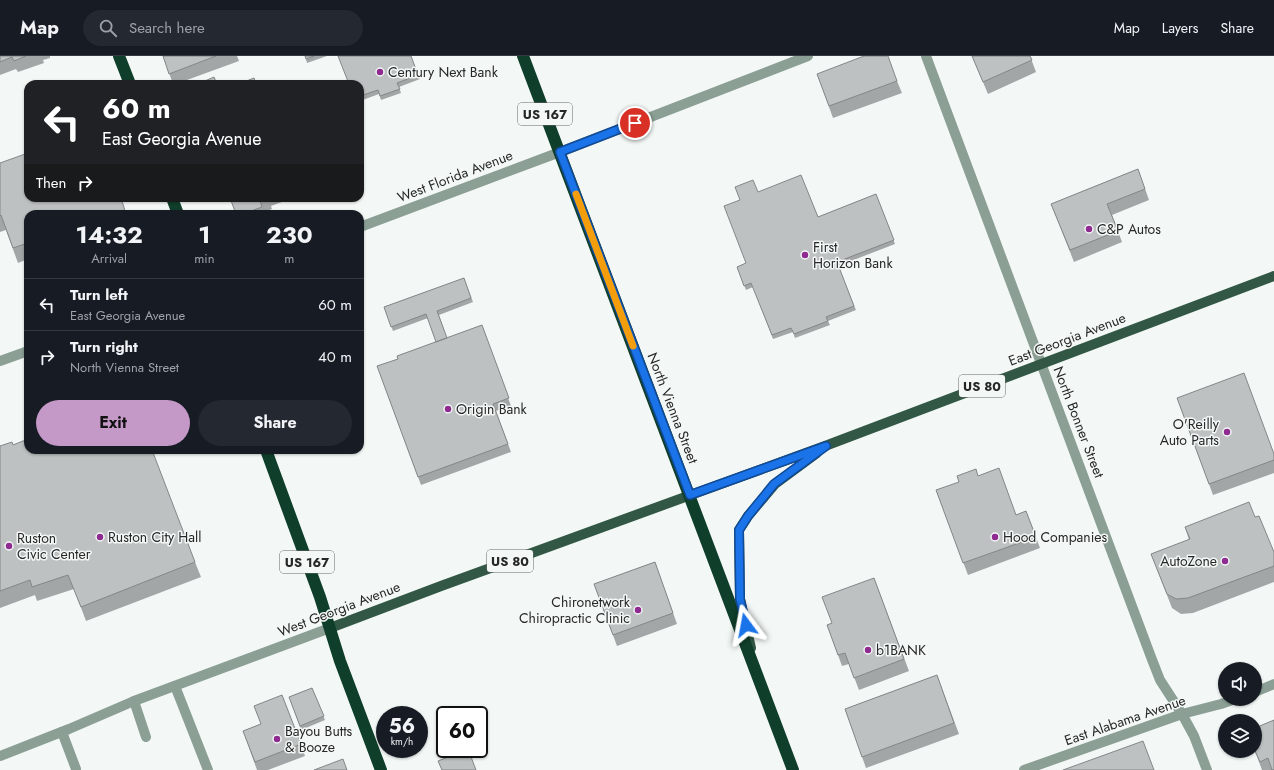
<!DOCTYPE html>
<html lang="en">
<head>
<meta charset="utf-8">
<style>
	body { margin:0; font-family:Jost,sans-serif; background:#242831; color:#f1f3f6; height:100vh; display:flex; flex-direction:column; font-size:15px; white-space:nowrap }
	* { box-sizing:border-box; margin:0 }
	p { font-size:13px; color:#9ea1a6 }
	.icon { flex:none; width:22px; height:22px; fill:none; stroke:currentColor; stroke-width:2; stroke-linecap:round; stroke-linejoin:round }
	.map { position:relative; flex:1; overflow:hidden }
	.side { position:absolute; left:24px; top:154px; width:340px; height:244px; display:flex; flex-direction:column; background:#171b24; border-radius:12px; box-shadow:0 1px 3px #0004 }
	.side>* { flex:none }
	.guide { position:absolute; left:24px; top:24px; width:340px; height:122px; border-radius:12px; box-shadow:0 1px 3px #0004; background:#202124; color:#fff; overflow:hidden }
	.tools { position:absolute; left:1218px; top:606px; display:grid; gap:8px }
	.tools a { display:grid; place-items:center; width:44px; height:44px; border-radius:50%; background:#171b24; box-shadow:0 1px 3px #0004; font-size:20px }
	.speed { position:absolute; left:376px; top:650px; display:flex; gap:8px; font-size:20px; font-weight:700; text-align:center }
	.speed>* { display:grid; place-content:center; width:52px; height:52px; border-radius:50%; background:#171b24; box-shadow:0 1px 3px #0004; line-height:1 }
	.speed small { font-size:10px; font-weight:400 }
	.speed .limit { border:2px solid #111; border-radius:6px; background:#fff; color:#111 }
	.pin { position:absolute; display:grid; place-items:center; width:34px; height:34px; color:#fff; margin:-17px; border:2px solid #fff; border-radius:50%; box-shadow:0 1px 4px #0007 }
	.me { position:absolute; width:44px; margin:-22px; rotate:347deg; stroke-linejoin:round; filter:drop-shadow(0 0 3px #0008) }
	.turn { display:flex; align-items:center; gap:14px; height:84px; padding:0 12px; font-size:18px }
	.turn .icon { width:52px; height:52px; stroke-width:2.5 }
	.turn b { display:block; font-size:28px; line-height:34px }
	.then { display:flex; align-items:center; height:38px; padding:0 12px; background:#0003; gap:8px; font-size:15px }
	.eta { display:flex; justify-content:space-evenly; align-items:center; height:68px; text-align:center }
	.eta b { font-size:24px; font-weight:700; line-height:28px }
	.button { display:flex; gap:8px; margin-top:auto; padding:8px 12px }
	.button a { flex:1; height:46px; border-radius:24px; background:#c499c8; color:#111; font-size:16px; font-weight:700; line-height:46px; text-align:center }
	.button a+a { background:#242831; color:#f1f3f6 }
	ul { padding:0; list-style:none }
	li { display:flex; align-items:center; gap:12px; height:52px; padding:0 12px; border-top:1px solid #363941 }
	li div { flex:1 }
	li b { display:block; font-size:15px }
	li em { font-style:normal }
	header { display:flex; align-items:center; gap:24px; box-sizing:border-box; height:56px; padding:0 20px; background:#171b24; border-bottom:1px solid #363941 }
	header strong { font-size:19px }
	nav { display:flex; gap:22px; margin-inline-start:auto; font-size:14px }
	.search { width:280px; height:36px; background:#242831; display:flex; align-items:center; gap:10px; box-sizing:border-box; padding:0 14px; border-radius:22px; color:#9ea1a6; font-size:15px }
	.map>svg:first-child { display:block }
</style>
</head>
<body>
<header>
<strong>Map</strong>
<div class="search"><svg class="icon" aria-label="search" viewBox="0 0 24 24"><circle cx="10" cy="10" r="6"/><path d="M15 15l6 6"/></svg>Search here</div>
<nav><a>Map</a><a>Layers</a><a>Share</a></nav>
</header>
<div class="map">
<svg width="1274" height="714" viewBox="0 0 1274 714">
	<rect width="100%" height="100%" fill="#f3f8f7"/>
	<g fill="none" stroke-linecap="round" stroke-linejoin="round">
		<path stroke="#8b9f94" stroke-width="10" d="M175,630L208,714
			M134,645L146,681
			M62,676L76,713"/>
		<path stroke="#8b9f94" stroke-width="10" d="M926,0L1151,601L1160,624L1182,658L1194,680L1207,714
			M360,171L560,96L808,0
			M0,305L28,295
			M1255,636L1274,628
			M0,700L69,673L134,645L330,572
			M1024,714L1182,658L1221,648L1235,643"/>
		<path stroke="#325845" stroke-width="10" d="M330,572L441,530L825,390L1274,220
			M751,592L740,543L739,474L748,460L775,428L817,397"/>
		<path stroke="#0f3f2b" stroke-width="12" d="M119,0L130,28
			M523,0L793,714
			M172,142L178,158
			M266,394L320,541L340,605L381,714"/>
	</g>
	<path fill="#a3a6a7" d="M0,0H50V2L43,4L44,7L18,16L16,13L0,19Z
		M163,0H237L239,5L176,28H173Z
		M305,0H327L307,7Z
		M411,0L420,23L399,31L401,37L381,44L379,38L360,45V28Z
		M972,0H1030L1036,16L988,38Z
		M817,18L897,25L902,37L833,62Z
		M0,107L28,158V203L18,207L6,174L0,176Z
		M1138,113L1149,144L1112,159L1122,186L1074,206L1051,148Z
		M758,136L818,161L876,138L895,188L838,210L856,254L828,265L830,269L795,282L793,276L773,283L753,231L746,234L737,211L746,207Z
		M230,142H290V143L271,150L272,153L264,156L265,158H236Z
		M464,222L473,246L439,259L447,282L482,269L511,350L496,355L511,396L421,429L377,310L398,303L436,286L428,262L393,275L384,251Z
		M1177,342L1274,398V417L1213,439Z
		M13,389L195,506L201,521L86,565L74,533L37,545L35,539L0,552V390Z
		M978,420L1016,459L1026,455L1040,492L968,519L936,434Z
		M1255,461L1274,496V526L1193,557L1181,558L1172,552L1151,498L1189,484L1185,471Z
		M655,506L677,568L617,590L594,528Z
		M874,522L909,615L859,634L849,608L842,610L827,569L832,567Z
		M937,619L959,678L866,712L845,653Z
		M312,632L325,664L301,674L289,641Z
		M282,639L305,700L268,714H257L243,675L261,668Z
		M1274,664V714H1262L1255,695L1259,684L1255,674Z"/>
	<path fill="#bdc1c2" stroke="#848788" d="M0,0H26L14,5L12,1L0,6Z
		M163,0H216L169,18Z
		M305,0H314L306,3Z
		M338,0H411L418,19L397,27L400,33L380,40L378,34L360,40V28H349Z
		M864,0H888L897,25L829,50L817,18Z
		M972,0H1030L1032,4L983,26Z
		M214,21L217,28H198Z
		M254,22L256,28H239Z
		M28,97V142H121L126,158H28V187L13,192L1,159L0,160V107Z
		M1138,113L1145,133L1107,148L1118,175L1070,194L1051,148Z
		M801,119L818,161L876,138L894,184L837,206L854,250L826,261L828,265L794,278L791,272L772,279L751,227L744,230L737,211L746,207L724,150L740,144L735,131L753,124L758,136Z
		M230,142H267L260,145L262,151L243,158H236Z
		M464,222L471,242L437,255L447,282L436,286L426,258L391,271L384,251Z
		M482,269L509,342L493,348L508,388L418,421L377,310L398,303L397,300Z
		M1244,317L1274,398V404L1209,428L1177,342Z
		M28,383V394H152L195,506L81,551L68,519L32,531L30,524L0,535V390L12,386L13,389Z
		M999,412L1016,459L1026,455L1036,481L963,507L936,434L959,426L957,420L976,413L978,420Z
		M1249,446L1255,461L1259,460L1274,496V510L1188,542L1176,543L1167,538L1151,498L1190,483L1185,471Z
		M655,506L673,557L613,579L594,528Z
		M874,522L904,603L854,622L845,597L838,599L827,569L832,567L822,541Z
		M937,619L954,667L862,701L845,653Z
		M312,632L324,660L300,670L289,641Z
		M282,639L301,688L255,706L243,675L261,668L254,650Z
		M1274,664V713L1272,714L1268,702L1260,706L1255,695V685L1259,684L1255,673V672Z
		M1143,685L1154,714H1063Z
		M468,693L476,714H442L438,705Z
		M343,703L347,714H314Z"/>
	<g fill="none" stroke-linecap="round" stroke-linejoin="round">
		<defs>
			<path id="route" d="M635,67L560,96L690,439L826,390L774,428L748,460L739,474L740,543L746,569"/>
		</defs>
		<use href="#route" stroke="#114b97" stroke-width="10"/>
		<use href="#route" stroke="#1a73e8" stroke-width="7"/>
		<path stroke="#f59e0b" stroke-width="7" d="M576,138L633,290"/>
	</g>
	<g fill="#8e2a90" stroke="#f3f8f7" stroke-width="1.5">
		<circle cx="380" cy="16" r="4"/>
		<circle cx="1089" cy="173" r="4"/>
		<circle cx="805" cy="199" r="4"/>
		<circle cx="448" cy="353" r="4"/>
		<circle cx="1227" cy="376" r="4"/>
		<circle cx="100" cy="481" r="4"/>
		<circle cx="995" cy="481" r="4"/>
		<circle cx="9" cy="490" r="4"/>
		<circle cx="1225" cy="505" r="4"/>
		<circle cx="638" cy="554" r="4"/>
		<circle cx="868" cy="594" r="4"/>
		<circle cx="277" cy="683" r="4"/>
	</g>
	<g text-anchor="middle" stroke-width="3" stroke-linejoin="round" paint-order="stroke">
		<g fill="#f3f8f7" stroke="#646665" stroke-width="1">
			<rect x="518" y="47" width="54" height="22" rx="3"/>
			<rect x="959" y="319" width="46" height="22" rx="3"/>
			<rect x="487" y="494" width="46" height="22" rx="3"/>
			<rect x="280" y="495" width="54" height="22" rx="3"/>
		</g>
		<g font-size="13" font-weight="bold" fill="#262827">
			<text x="545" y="63">US 167</text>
			<text x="982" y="335">US 80</text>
			<text x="510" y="510">US 80</text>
			<text x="307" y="511">US 167</text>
		</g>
		<g font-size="14" fill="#262827" stroke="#f3f8f7" text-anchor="start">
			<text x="388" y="21">Century Next Bank</text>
			<text x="1097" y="178">C&amp;P Autos</text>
			<text x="813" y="196">First<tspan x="813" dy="16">Horizon Bank</tspan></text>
			<text x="456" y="358">Origin Bank</text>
			<text x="1219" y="373" text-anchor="end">O'Reilly<tspan x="1219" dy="16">Auto Parts</tspan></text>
			<text x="108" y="486">Ruston City Hall</text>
			<text x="1003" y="486">Hood Companies</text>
			<text x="17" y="487">Ruston<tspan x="17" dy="16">Civic Center</tspan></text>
			<text x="1217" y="510" text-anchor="end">AutoZone</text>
			<text x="630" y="551" text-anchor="end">Chironetwork<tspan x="630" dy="16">Chiropractic Clinic</tspan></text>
			<text x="876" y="599">b1BANK</text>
			<text x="285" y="680">Bayou Butts<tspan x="285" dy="16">&amp; Booze</tspan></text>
		</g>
		<g font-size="14" fill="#262827" stroke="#f3f8f7">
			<text transform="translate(455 120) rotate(-21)" y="5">West Florida Avenue</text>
			<text transform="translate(1067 283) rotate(-21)" y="5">East Georgia Avenue</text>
			<text transform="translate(673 352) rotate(69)" y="5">North Vienna Street</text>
			<text transform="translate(1079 366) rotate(69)" y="5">North Bonner Street</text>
			<text transform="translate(339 553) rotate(-21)" y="5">West Georgia Avenue</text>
			<text transform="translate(1125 664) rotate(-19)" y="5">East Alabama Avenue</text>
		</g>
	</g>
</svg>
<div class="tools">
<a><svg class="icon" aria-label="sound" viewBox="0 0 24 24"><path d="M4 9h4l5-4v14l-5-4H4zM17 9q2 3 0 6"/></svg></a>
<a><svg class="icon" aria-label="layers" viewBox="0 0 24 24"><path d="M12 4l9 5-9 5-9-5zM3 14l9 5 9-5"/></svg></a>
</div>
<div class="speed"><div>56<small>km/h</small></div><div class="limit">60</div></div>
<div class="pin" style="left:635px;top:67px;background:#d93025"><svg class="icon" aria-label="arrive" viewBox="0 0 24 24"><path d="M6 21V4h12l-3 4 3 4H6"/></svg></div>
<svg class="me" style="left:746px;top:569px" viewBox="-20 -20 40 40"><path d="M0-17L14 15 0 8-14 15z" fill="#1a73e8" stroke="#fff" stroke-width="4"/></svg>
<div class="guide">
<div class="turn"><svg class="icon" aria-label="left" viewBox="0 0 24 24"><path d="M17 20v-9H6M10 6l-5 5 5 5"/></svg><div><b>60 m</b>East Georgia Avenue</div></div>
<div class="then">Then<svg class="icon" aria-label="right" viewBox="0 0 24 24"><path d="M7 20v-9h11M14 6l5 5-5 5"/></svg></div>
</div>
<section class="side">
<div class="eta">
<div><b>14:32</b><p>Arrival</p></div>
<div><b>1</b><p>min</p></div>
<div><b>230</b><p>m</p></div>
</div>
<ul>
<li><svg class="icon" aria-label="left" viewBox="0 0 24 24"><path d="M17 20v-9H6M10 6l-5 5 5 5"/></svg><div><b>Turn left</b><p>East Georgia Avenue</p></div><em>60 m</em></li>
<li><svg class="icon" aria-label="right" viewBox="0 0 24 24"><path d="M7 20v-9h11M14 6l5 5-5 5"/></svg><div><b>Turn right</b><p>North Vienna Street</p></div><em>40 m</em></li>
</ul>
<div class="button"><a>Exit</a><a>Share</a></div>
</section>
</div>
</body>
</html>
